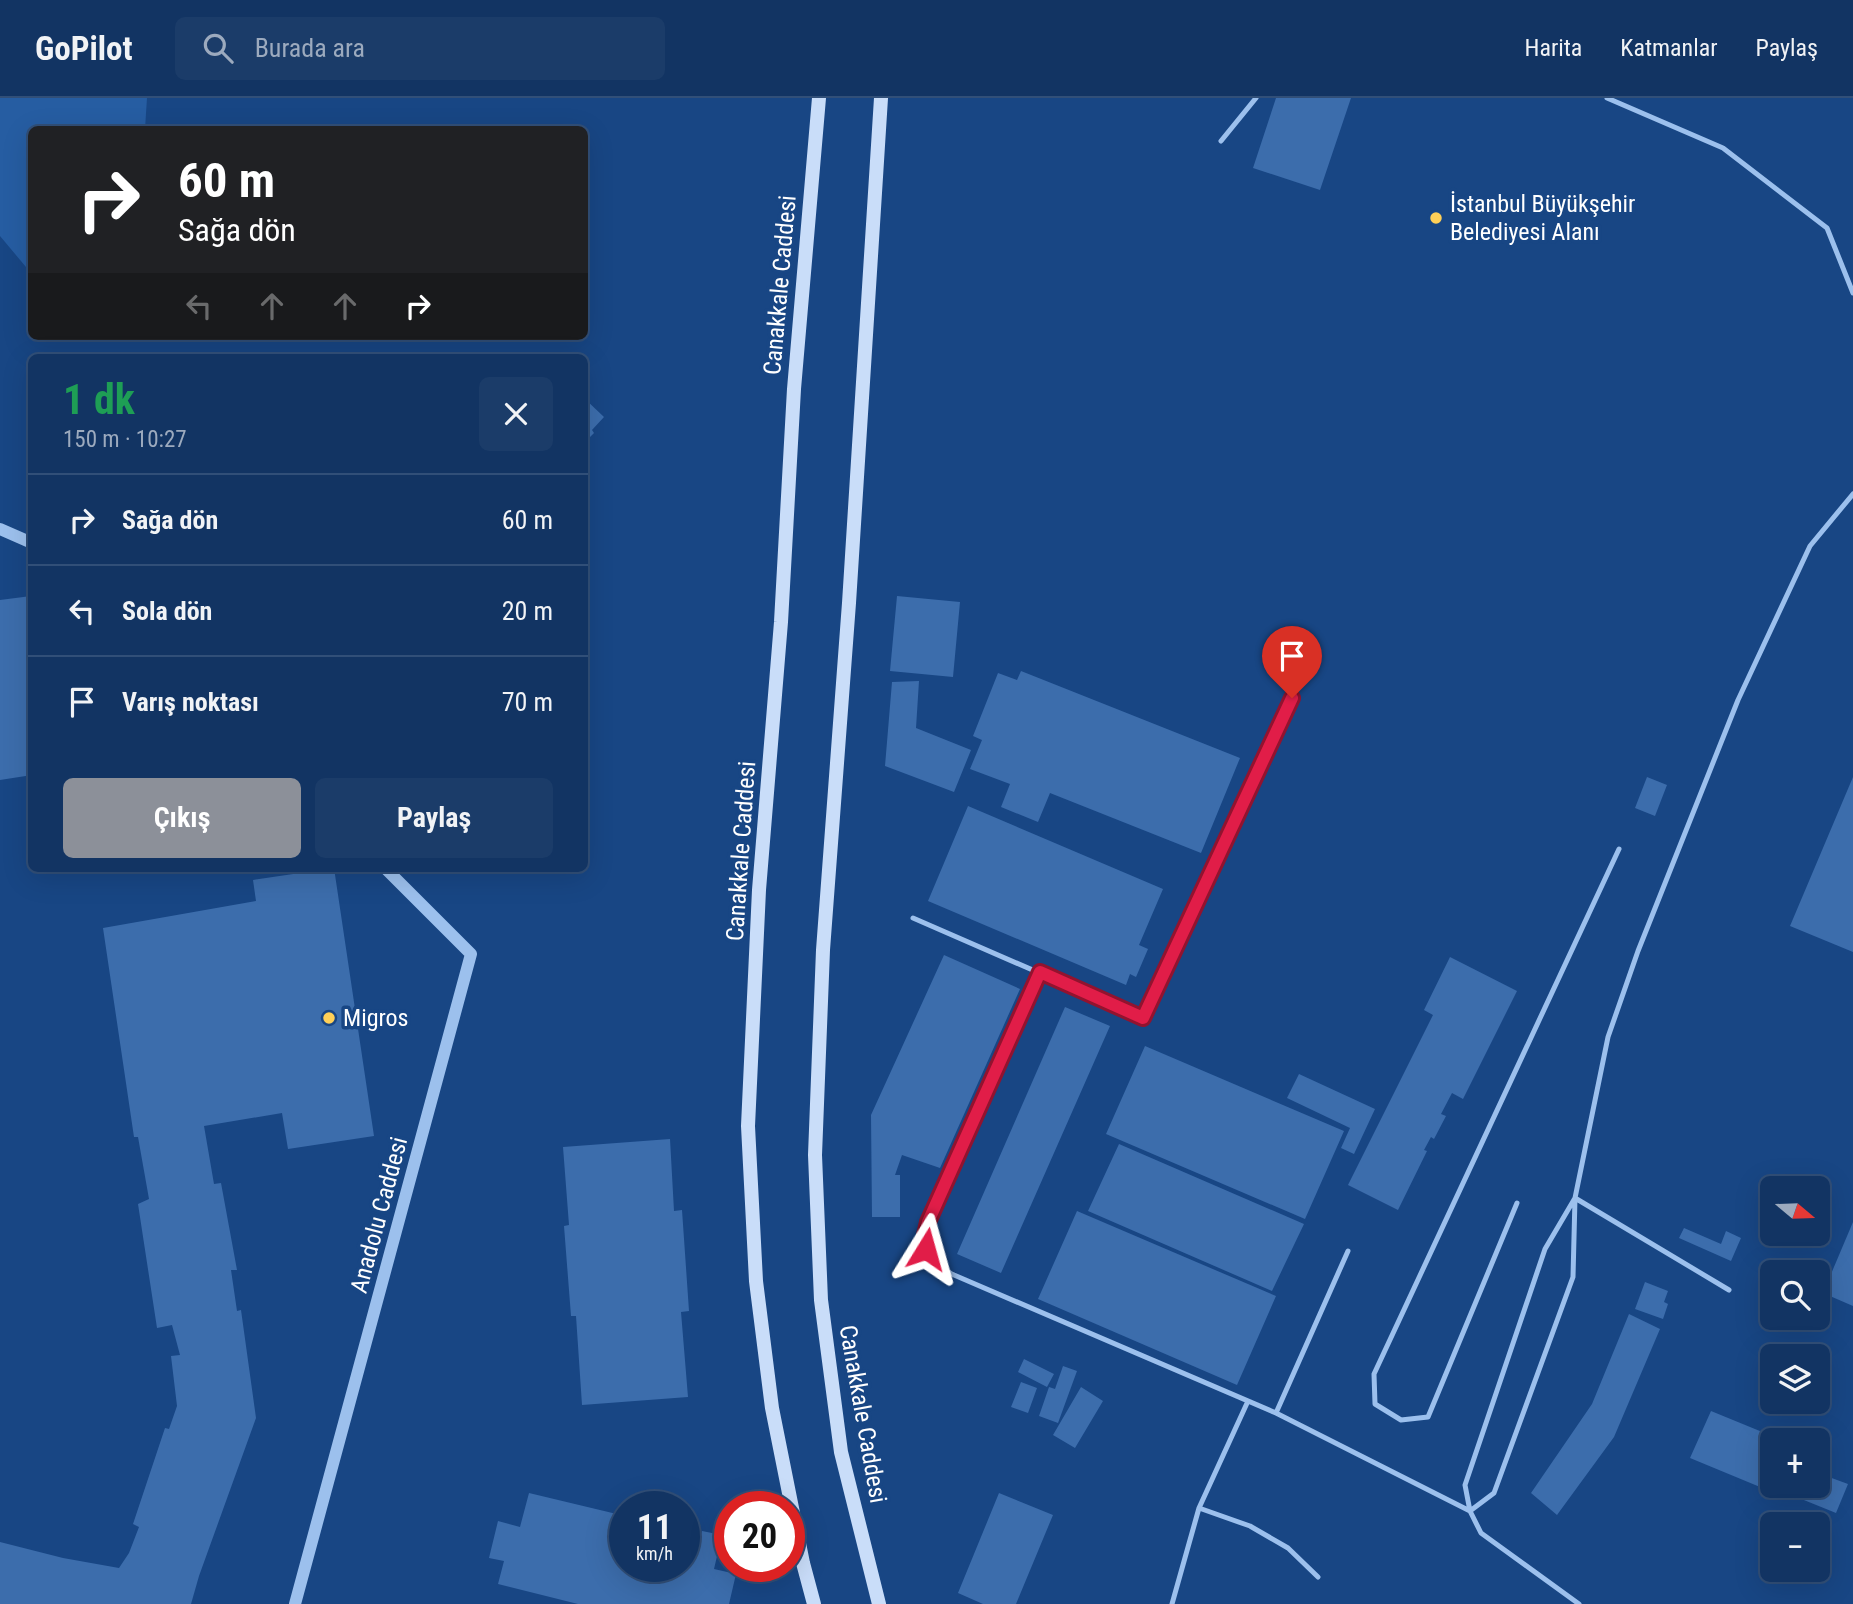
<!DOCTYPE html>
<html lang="tr">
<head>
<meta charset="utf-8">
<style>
	body { margin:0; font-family:"Roboto Condensed",sans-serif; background:#1b3c69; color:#f1f3f6; height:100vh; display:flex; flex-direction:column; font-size:26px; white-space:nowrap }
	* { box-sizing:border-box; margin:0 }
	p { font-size:23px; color:#9caabe }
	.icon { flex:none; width:38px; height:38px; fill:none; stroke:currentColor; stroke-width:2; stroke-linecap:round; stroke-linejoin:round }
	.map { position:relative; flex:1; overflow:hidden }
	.details { position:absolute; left:28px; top:256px; width:560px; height:518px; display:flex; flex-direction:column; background:#123463; border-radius:10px; box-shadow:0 7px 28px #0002,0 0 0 2px #314f78 }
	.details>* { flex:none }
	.hud { position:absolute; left:28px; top:28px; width:560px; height:214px; border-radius:10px; box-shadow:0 7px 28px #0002,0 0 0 2px #314f78; background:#202124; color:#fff; overflow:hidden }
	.needle { width:46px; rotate:109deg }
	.fabs { position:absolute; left:1760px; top:1078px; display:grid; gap:14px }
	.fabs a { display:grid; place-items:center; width:70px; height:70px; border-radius:10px; background:#123463; box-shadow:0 7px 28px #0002,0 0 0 2px #314f78; font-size:35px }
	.speed { position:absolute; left:609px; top:1393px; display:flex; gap:14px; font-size:35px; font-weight:700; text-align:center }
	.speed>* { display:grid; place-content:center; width:91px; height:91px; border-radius:50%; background:#123463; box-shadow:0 7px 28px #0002,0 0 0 2px #314f78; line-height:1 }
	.speed small { font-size:18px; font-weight:400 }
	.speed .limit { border:10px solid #d22; background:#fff; color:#111 }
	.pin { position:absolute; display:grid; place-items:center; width:60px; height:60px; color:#fff; margin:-72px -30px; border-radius:50% 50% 50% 0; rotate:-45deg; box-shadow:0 0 7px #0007 }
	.pin .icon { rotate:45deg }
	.me { position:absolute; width:77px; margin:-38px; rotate:8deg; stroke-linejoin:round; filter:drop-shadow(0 0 5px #0008) }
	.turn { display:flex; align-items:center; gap:24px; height:147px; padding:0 35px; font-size:32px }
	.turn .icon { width:91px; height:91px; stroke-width:2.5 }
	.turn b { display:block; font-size:49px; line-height:60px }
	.lanes { display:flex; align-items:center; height:66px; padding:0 35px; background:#0003; justify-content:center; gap:35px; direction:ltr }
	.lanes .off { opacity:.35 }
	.round { display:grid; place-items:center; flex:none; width:74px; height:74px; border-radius:10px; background:#1b3c69 }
	.head { display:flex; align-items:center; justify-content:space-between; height:119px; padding:0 35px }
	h1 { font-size:42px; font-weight:700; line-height:52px; color:#1e9e55 }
	.primary-button { display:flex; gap:14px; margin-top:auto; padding:14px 35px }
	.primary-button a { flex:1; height:80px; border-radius:10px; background:#8c9099; color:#fff; font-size:28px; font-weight:700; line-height:80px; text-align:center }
	.primary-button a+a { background:#1b3c69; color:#f1f3f6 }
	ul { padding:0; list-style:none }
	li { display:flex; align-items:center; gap:21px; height:91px; padding:0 35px; border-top:2px solid #314f78 }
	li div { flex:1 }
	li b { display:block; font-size:26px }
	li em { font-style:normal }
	header { display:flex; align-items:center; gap:42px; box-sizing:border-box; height:98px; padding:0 35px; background:#123463; border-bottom:2px solid #314f78 }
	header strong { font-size:33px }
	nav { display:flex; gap:38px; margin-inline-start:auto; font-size:24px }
	.search { width:490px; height:63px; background:#1b3c69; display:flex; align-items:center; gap:18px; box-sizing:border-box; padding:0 24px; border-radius:10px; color:#9caabe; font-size:26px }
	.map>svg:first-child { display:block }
</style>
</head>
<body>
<header>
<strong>GoPilot</strong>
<div class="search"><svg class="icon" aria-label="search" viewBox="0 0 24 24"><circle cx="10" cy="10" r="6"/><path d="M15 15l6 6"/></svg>Burada ara</div>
<nav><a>Harita</a><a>Katmanlar</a><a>Paylaş</a></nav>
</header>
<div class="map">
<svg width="1853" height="1506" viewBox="0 0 1853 1506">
	<rect width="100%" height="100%" fill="#184684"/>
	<path fill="#265da2" d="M0,0H147L145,31L32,32L31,175L0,138Z"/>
	<path fill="#3c6dac" d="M1276,0H1351L1320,92L1253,70Z
		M584,300L604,319L592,332L594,335L584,345Z
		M31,498L32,677L0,682V502Z
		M897,498L960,504L953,579L890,573Z
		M1021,573L1240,660L1201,755L1050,695L1038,724L1001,709L1010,686L970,671L982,642L973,638L998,575L1017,582Z
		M919,583L916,630L971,652L954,694L885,668L892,584Z
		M1647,679L1667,687L1655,718L1635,710Z
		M1853,679V854L1790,828Z
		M968,708L1163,791L1139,847L1148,851L1136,879L1130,876L1126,887L928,803Z
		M334,770L374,1038L288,1051L282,1015L204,1028L214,1086L221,1085L237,1172H231L237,1213L241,1212L256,1320L199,1478L191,1506H0V1444L63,1460L119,1470L129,1455L139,1429L133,1426L165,1330L169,1331L177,1308L171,1258L180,1257L172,1227L157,1230L138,1106L149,1101L138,1039H134L103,830L256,803L253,782Z
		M944,857L1020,891L940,1070L902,1057L895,1077H900V1119H872L871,1017Z
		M1450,859L1517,893L1463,1001L1452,995L1441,1016L1446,1018L1434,1041L1431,1039L1424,1052L1427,1053L1398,1112L1348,1087L1433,917L1424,912Z
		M1065,909L1110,928L1001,1175L957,1156Z
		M1145,948L1344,1033L1305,1121L1106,1036Z
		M1299,976L1375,1011L1354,1056L1341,1050L1350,1030L1287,1000Z
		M670,1041L674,1113L682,1112L689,1213L681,1214L688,1299L582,1307L576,1218H571L564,1128L569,1127L563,1049Z
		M1119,1046L1304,1126L1272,1193L1088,1113Z
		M1077,1113L1276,1198L1237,1287L1038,1201Z
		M1853,1124V1208L1823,1195Z
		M1684,1130L1721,1146L1726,1133L1741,1140L1731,1163L1679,1140Z
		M1645,1184L1668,1193L1664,1204L1668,1206L1663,1221L1635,1211Z
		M1629,1216L1660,1231L1614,1339L1557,1417L1531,1395L1592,1306Z
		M1024,1261L1054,1276L1047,1289L1018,1274Z
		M1063,1268L1077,1273L1058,1325L1039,1318L1049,1289L1055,1291Z
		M1021,1284L1037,1290L1028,1315L1011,1309Z
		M1081,1289L1103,1303L1075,1350L1053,1337Z
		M1711,1313L1782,1342H1773V1388H1788L1784,1399L1690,1360Z
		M1818,1375L1848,1386L1836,1415L1789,1396L1792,1388H1818Z
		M529,1395L625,1418V1468H684V1433L701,1437L702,1433L722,1437L714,1471L736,1476L729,1506H578L498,1486L504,1463L489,1460L498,1423L520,1429Z
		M999,1395L1053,1417L1016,1506H983L958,1495Z"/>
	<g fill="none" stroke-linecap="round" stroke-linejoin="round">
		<path stroke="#9cc0ed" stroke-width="5" d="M1607,0L1723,50L1827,130L1853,195
			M1221,43L1256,0
			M913,820L1143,920L1292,600
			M1039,874L928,1124C923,1149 930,1166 954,1177L1276,1315L1470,1413
			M1517,1105L1428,1319L1401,1322L1375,1306L1374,1276L1619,751
			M1729,1192L1575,1100L1608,939L1638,853L1738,602L1810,448L1853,396
			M1276,1315L1348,1153
			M1199,1410L1250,1428L1288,1450L1318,1479
			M1470,1413L1494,1395L1573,1179L1575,1100L1545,1151L1465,1387L1470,1413L1481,1435L1579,1506
			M1172,1506L1199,1410L1248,1303"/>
		<path stroke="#9cc0ed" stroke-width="12" d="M0,431L32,445
			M295,1506L471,856L385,770"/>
		<path stroke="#c9ddf9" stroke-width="14" d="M814,1506L803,1465L772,1310L756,1183L748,1028L759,792L781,524L794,291L819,0
			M879,1506L841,1354L821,1202L815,1057L823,852L849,505L881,0"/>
	</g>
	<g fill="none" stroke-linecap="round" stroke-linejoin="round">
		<defs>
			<path id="route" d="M926,1151L925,1137L928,1124L1040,874L1143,920L1292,600"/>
		</defs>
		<use href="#route" stroke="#92132f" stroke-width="18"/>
		<use href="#route" stroke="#e11d48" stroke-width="12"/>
	</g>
	<g fill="#ffd058" stroke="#184684" stroke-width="2.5">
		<circle cx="1436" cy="120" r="7"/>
		<circle cx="329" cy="920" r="7"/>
	</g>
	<g text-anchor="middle" stroke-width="7" stroke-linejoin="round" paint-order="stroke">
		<g font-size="24" fill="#fff" stroke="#184684" text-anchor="start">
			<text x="1450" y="114">İstanbul Büyükşehir<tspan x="1450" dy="28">Belediyesi Alanı</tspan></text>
			<text x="343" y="928">Migros</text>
		</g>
		<g font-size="24" fill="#fff" stroke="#184684">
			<text transform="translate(780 187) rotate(-85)" y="8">Canakkale Caddesi</text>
			<text transform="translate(741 753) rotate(-86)" y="8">Canakkale Caddesi</text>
			<text transform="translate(379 1117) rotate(-75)" y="8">Anadolu Caddesi</text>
			<text transform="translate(863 1316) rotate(80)" y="8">Canakkale Caddesi</text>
		</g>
	</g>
</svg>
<div class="fabs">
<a><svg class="needle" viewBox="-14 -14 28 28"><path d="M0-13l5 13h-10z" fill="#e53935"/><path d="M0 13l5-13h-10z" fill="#9caabe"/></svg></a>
<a><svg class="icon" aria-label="search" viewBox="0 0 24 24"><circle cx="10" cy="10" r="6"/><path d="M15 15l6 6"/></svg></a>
<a><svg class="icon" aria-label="layers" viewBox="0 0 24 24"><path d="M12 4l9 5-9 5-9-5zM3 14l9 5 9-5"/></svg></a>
<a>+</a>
<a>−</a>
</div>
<div class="speed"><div>11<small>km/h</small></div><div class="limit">20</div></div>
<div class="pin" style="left:1292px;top:600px;background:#d93025"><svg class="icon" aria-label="arrive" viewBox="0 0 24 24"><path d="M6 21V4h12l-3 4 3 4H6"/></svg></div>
<svg class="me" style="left:926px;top:1151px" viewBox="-20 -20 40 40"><path d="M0-17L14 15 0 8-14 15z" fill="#e11d48" stroke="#fff" stroke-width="4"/></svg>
<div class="hud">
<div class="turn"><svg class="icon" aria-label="right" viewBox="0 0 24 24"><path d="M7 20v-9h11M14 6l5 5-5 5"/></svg><div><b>60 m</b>Sağa dön</div></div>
<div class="lanes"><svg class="icon off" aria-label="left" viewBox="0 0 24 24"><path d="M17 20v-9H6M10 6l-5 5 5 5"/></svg><svg class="icon off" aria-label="ahead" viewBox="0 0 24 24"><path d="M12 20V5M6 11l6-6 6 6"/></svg><svg class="icon off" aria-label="ahead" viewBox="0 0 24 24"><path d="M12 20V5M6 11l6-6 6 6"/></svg><svg class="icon" aria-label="right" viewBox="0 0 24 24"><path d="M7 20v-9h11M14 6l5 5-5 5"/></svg></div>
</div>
<section class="details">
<div class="head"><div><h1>1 dk</h1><p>150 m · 10:27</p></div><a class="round"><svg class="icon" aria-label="close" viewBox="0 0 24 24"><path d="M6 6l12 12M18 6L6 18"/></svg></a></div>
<ul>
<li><svg class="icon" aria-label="right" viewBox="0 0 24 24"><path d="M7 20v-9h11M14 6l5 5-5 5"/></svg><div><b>Sağa dön</b></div><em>60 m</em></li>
<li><svg class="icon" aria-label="left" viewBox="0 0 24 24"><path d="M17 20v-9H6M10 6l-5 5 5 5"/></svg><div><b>Sola dön</b></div><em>20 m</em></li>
<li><svg class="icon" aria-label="arrive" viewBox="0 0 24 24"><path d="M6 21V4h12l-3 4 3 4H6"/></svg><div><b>Varış noktası</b></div><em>70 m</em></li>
</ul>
<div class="primary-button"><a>Çıkış</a><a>Paylaş</a></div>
</section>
</div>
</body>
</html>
